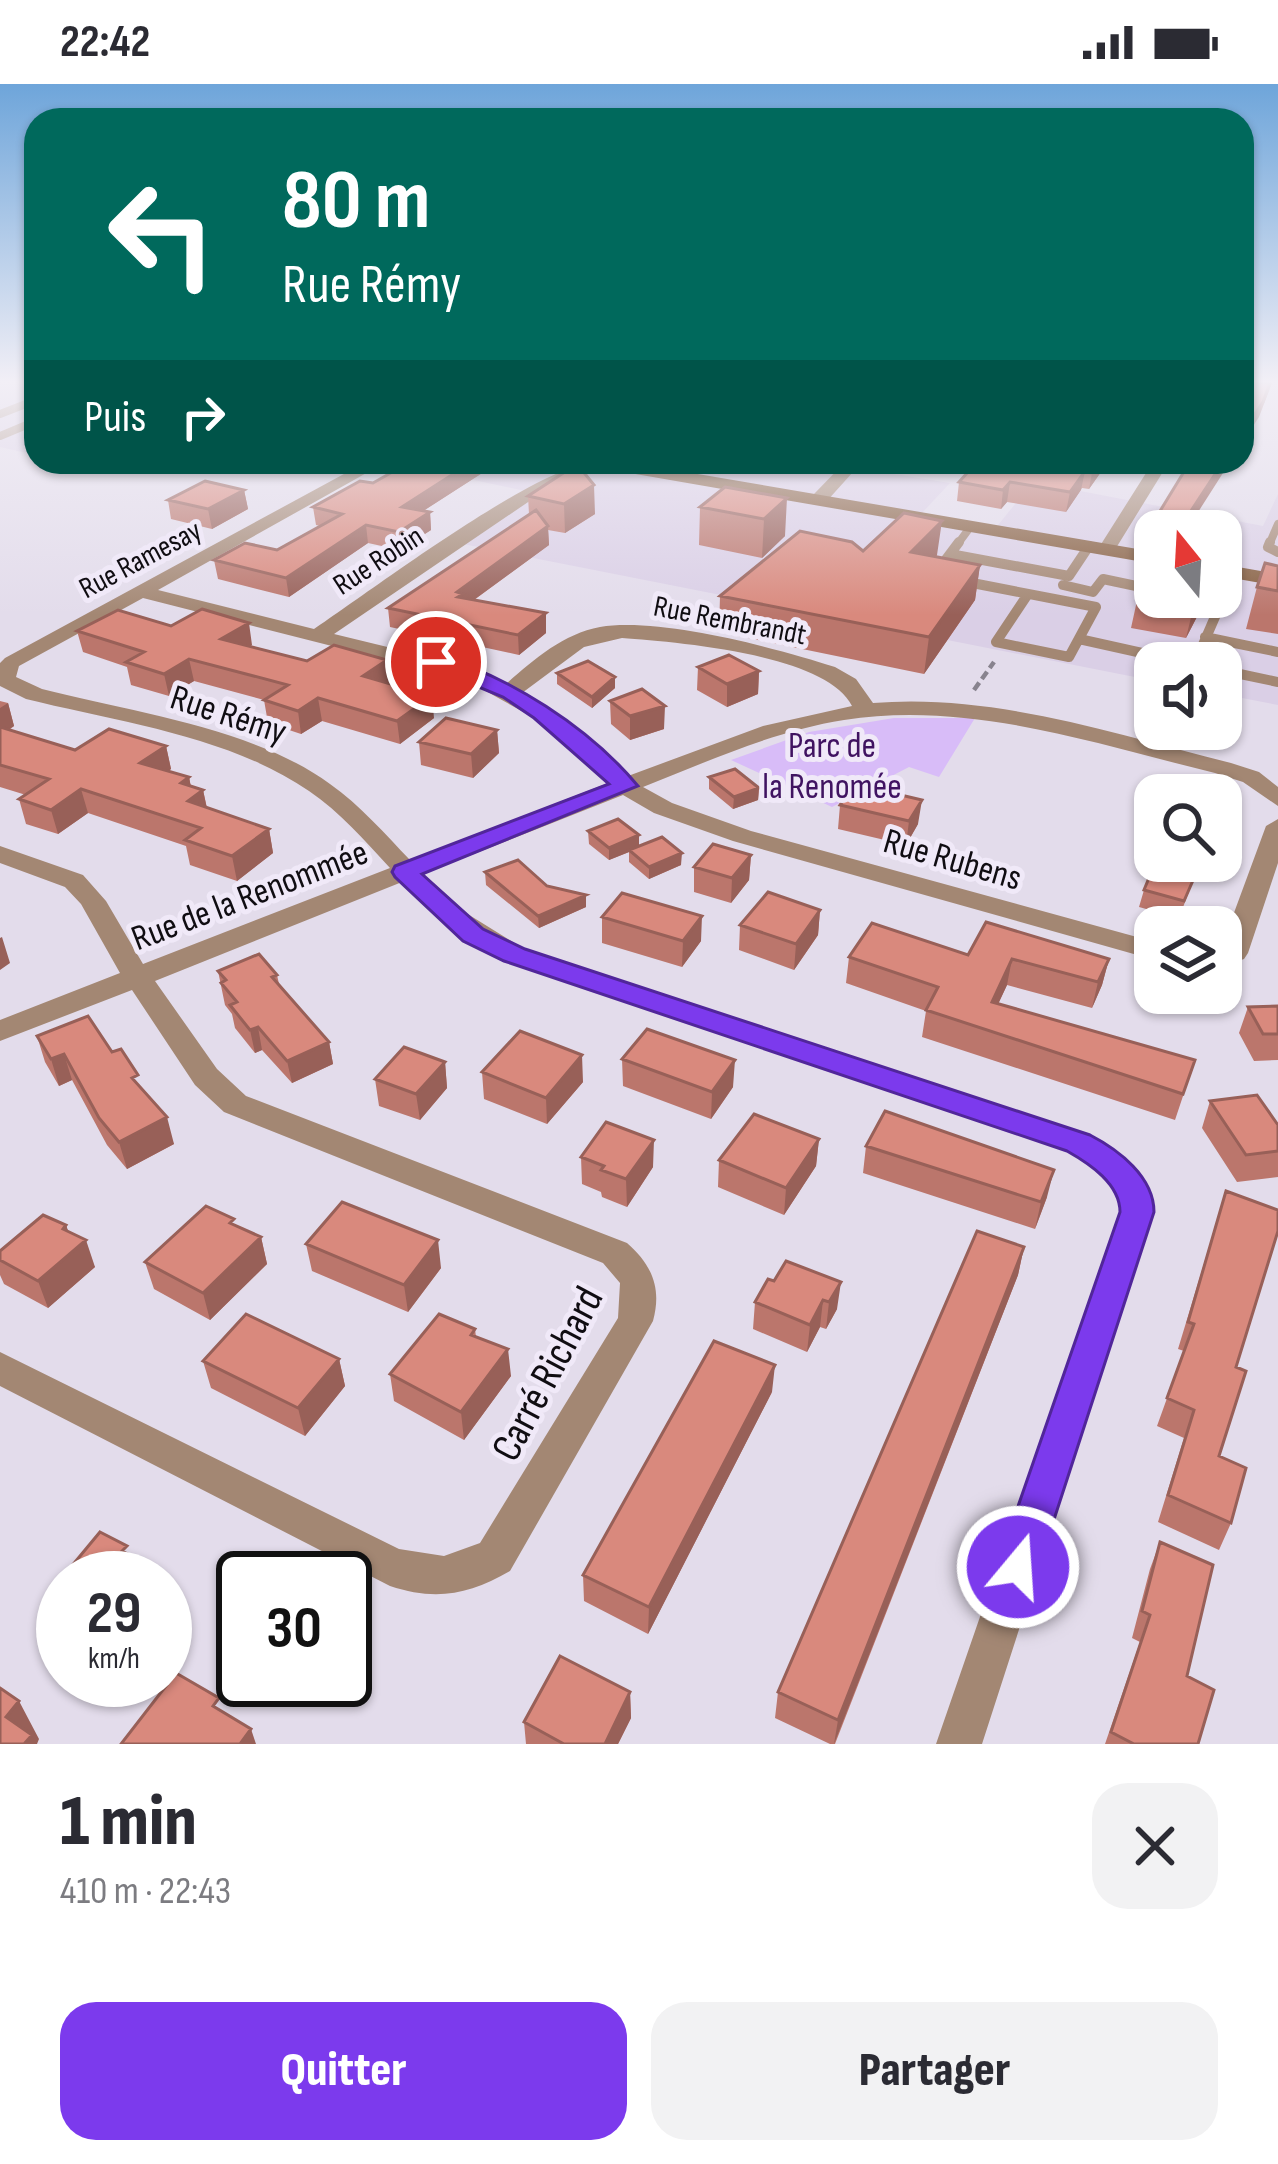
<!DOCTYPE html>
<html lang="fr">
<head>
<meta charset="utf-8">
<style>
	body { margin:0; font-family:"Sofia Sans Condensed",sans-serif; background:#f2f2f3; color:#2b2b33; height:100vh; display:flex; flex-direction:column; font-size:45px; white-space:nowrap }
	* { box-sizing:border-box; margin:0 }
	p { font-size:39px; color:#7c7c81 }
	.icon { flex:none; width:66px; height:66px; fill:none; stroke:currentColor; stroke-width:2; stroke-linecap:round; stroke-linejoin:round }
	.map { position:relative; height:1660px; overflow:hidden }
	.sheet { display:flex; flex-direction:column; background:#fff; flex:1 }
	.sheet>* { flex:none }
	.top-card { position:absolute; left:24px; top:24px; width:1230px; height:366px; border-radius:36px; box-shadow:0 3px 9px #0004; background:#00695c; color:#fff; overflow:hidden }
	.needle { width:78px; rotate:342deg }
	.fabs { position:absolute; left:1134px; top:426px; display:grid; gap:24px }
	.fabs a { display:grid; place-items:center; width:108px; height:108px; border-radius:24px; background:#fff; box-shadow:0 3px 9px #0004; font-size:60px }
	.speed { position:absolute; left:36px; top:1467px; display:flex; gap:24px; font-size:60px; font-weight:700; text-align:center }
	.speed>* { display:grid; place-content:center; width:156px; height:156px; border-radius:50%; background:#fff; box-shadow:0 3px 9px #0004; line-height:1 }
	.speed small { font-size:30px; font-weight:400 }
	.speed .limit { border:6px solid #111; border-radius:18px; background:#fff; color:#111 }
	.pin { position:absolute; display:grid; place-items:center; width:102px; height:102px; color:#fff; margin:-51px; border:6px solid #fff; border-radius:50%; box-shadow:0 3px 12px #0007 }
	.me { position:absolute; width:132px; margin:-66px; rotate:18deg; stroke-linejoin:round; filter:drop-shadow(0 0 9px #0008) }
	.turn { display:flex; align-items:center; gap:42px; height:252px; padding:0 60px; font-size:54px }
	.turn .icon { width:156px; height:156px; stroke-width:2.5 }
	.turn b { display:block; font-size:84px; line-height:102px }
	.then { display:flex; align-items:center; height:114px; padding:0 60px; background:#0003; gap:24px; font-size:45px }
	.round { display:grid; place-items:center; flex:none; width:126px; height:126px; border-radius:36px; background:#f2f2f3 }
	.head { display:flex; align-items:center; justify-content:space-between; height:204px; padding:0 60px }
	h1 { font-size:72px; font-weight:800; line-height:90px }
	.action { display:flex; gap:24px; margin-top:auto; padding:24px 60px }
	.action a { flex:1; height:138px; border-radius:36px; background:#7c3aed; color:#fff; font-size:48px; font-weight:800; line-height:138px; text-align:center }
	.action a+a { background:#f2f2f3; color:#2b2b33 }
	.status { display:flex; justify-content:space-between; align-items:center; height:84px; padding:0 60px; background:#fff; direction:ltr }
	.status svg { height:33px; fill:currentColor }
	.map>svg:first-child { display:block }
</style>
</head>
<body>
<div class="status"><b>22:42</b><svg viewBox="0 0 49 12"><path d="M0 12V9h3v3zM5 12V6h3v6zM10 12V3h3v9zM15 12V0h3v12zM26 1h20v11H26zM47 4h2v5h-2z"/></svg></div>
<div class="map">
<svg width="1278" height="1660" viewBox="0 0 1278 1660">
	<rect width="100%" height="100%" fill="#e3dceb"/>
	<path fill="#dacfe6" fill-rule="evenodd" d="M0,299H36V371L0,363Z
		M389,378H854L850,383L950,399L920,431L994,446L1033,398L1263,442L1278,410V621L1221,610V579H1155V597L458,459L530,408ZM1155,447H1221V513H1155Z"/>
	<path fill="#d8bcf8" d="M894,634H975L939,693L909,683L832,723L731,676L809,648Z"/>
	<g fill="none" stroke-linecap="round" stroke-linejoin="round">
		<path stroke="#88838e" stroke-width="4.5" stroke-dasharray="9 4.5" stroke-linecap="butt" d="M974,606L994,578"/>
		<path stroke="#a38773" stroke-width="8" d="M0,330L36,316
			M0,352L36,337
			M148,378L165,382L173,378
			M957,461L971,442
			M1269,461L1278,440"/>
		<path stroke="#a38773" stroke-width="10" d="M1270,458L1268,463L1278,468
			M950,470L1069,492L1089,462
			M938,486L959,458
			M962,497L1096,523L1069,573L996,558L1028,510
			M1063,501L1093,508L1103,495L1155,506
			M1205,553L1278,568
			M1079,555L1187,579
			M1195,579L1234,489
			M1221,586L1278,598"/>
		<path fill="#a38773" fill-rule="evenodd" d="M366,378H386L158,506L314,545C371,507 541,378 598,378L537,412L334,550L482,586L506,600C533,576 563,550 600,543C660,533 776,564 835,583L856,595L873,619C994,609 1115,650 1231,679L1259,688L1278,703V722L1243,698L1215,689C1095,660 969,616 844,636C774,647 709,677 643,703L672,719L751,747L1155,858V876L733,757L654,729L623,711L423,790L466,829L524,865L1090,1051L1138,1086L1154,1128L982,1660H936L1120,1128L1115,1106L1107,1095L1068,1067L504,877L447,841L402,798L155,897L217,985L246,1012L627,1159C652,1181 662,1204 653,1237L510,1487C469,1511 435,1517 390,1502L0,1302V1268L399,1465L444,1472L480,1459L618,1234L620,1199L603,1179L224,1028L195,1001L132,906L0,957V936L120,889L81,820L65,803L0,779V762L83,791L106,817L143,880L390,784C365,757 340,728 309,707C229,652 119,638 26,615L0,602V579L5,574ZM143,514L466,596L534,634L608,699L410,776C385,750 360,721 330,700C254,644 132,628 42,605L16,593L19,582ZM622,554C676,558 827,570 852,622L763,642L628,692L550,624L522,609L584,563Z
			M845,378H862L826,418H814V410Z
			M1153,378H1169L1113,469H1101L1098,465Z
			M1278,735V779L1248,869L1244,875L1221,883V864L1266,742Z"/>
		<path fill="#855d3e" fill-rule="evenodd" d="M586,378H627L1155,468V480L595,383Z
			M1221,480L1278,490V502L1221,492Z"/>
	</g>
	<path fill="#bb766c" d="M36,322V355L31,353L24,327Z
		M1108,378L1089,405L1082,404L1066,428L1007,418L1001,425L957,417L959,398Z
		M1190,378L1186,447H1155V450L1153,449L1157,432Z
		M490,384L423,427L430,428L431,446L400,466L368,459L289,513L218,495L214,476L277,466L320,442L316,441L313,423L373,399Z
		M568,386L595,430L565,449L548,446L549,461L474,516L546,549L519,571L390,543L388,524L529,430L528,412Z
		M725,403L785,452L762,474L699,461L700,423Z
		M244,406L248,425L212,445L171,435L168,416Z
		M863,467L937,471L936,473L980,481L975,516L924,590L719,548L720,512Z
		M1155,474V513H1204L1201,525L1186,554L1131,544L1140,503Z
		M1278,482V550L1246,545L1257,503Z
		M171,542L252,561L250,562L389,599L434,634L400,660L322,637L301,650L268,639L264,616L194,597L169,612L131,601L127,583L83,568L77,547Z
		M698,583L759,587L758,610L727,623L697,606Z
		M557,589L615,604L592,624L557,600Z
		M0,617L8,619L14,642L9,646L75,666L166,662L171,685L168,687L189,693L191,703L203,706L207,724L269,745L273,769L237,797L190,781L186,762L88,729L58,750L26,740L19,715L26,711L0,703Z
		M610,617L664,645L630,656L611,640Z
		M497,646L499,669L473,694L421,681L419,658Z
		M709,693L759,704L758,716L733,725L709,705Z
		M840,721L918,740L906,761L838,745Z
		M588,747L639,762L681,781L649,795L629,778V768L609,776L589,760Z
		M751,771L749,796L731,819L694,808V783Z
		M1156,777H1193L1188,792L1194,794L1179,834L1139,823L1144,806Z
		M485,788L547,802L586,823L539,844L486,801Z
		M820,826L818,851L794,886L739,866L740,841Z
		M602,833L701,857L682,883L602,859Z
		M968,871L1109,875L1102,901L1092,924L1007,901L998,920L1195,976L1175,1036L922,953L926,927L846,899L849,873Z
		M218,887L277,891L279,900L329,958L333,980L292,999L262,966L255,969L235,944L232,930L225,921Z
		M1278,922V976L1254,977L1239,949L1248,923Z
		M37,952L112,968L142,1005L174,1060L127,1085L107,1061L72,996L59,1002L45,978Z
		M622,975L733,1003L711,1035L623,1002Z
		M445,978L447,1004L420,1036L379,1022L375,995Z
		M482,988L583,998L547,1040L484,1015Z
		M1210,1017L1278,1041V1093L1237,1098L1202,1044Z
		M819,1055L816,1082L784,1131L718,1103L719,1076Z
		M866,1062L1047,1113L1035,1145L863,1089Z
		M581,1073L653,1083L627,1123L602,1113L601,1108L582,1100Z
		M1226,1107L1236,1283L1219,1372L1231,1439L1219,1466L1158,1438L1184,1354L1157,1342L1184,1267L1178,1265Z
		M66,1141L68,1148L95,1183L48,1224L4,1200L0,1191V1167Z
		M236,1141L261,1153L267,1180L210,1236L154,1205L145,1178Z
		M306,1160L441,1184L408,1228L312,1187Z
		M1024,1163L1018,1191L835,1660H830L775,1634L778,1608Z
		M786,1177L837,1225L826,1245L820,1243L807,1268L753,1245L755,1218L774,1197Z
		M475,1245L476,1253L511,1292L464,1356L394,1317L390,1290Z
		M339,1275L345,1302L305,1352L211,1304L203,1277Z
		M772,1308L648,1550L584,1517L583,1491Z
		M1160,1458L1198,1660H1105L1140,1558L1132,1554L1150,1485Z
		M63,1494V1542L58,1539L46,1513Z
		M630,1608L631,1634L618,1660H526L524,1638Z"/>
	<path fill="#986058" d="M1270,299H1272L1259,333L1242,359V349Z
		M472,378H489L490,384L403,440L402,423Z
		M1100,378H1108L1089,405L1092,389Z
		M1223,378H1230L1186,447H1183L1185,436Z
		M1085,387L1081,406L1066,428L1070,408Z
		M1010,398L1007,418L1001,425L1003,406Z
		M594,401L595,430L565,449L564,420Z
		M244,406L248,425L212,445L208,425Z
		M787,414L785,452L762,474L764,435Z
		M430,428L431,446L400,466L399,448Z
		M942,437L937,471L907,503L911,468Z
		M366,441L368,459L289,513L286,494Z
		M548,442L549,461L464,523L457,508Z
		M980,481L975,516L924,590L929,553Z
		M1196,513H1204L1201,525L1186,554Z
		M546,529V549L519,571L518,551Z
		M249,539L252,561L225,577L221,555Z
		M189,575L194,597L169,612L164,590Z
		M387,576L389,599L365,615L363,592Z
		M759,587L758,610L727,623V600Z
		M615,593V604L592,624V613Z
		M432,612L434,634L400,660L397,637Z
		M318,614L322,637L301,650L298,627Z
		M8,619L14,642L0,651V624Z
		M665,622L664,645L630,656V632Z
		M497,646L499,669L473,694L471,670Z
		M166,662L171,685L146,703L140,679Z
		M189,693L193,714L203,706L208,730L189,721L181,699Z
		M759,704L758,716L733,725L734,713Z
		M81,705L88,729L58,750L51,726Z
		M922,716L918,740L906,761L909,737Z
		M269,745L273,769L237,797L232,772Z
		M639,751V764L609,776V764Z
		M682,769L681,781L649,795V783Z
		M751,771L749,796L731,819L732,794Z
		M586,811V823L539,844L538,832Z
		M820,826L818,851L794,886L796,860Z
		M702,832L701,857L682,883L683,857Z
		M2,853L10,879L0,886V854Z
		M1012,875L1007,901L987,944L992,918Z
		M1109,875L1102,901L1092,924L1098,898Z
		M258,943L262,966L255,969L250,946Z
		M329,958L333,980L292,999L287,977Z
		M64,970L72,996L59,1002L51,975Z
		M582,971L583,998L547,1040L546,1014Z
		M735,976L733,1003L711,1035L712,1008Z
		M445,978L447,1004L420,1036L416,1010Z
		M167,1033L174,1060L127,1085L119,1058Z
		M819,1055L816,1082L784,1131L786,1104Z
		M654,1056L653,1083L627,1123L626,1095Z
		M1054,1086L1047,1113L1035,1145L1041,1118Z
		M66,1141L75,1166L86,1156L95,1183L48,1224L38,1197L63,1145Z
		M261,1153L267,1180L210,1236L203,1209Z
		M438,1156L441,1184L408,1228L404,1201Z
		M1024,1163L1018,1191L834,1660L838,1636Z
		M841,1198L837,1225L826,1245L829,1218Z
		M823,1216L820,1243L807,1268L810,1241Z
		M508,1265L511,1292L464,1356L461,1328Z
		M339,1275L345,1302L305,1352L298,1324Z
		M775,1281L772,1308L648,1550L649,1523Z
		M630,1608L631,1634L618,1660H605Z
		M19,1617L39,1655L37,1660H20L6,1633Z
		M251,1645L256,1660H240Z"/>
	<path fill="#d9897d" stroke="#986058" stroke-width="3" d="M1242,299H1270L1263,318L1242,349Z
		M410,378H472L402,423L430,428L399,448L366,441L286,494L214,476L245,459L277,466L342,430L313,423L360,397L373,399Z
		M977,378H1032L1085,387L1070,408L1010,398L1003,406L959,398Z
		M1066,378H1100L1092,389L1062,383Z
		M1190,378H1223L1185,436L1157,432Z
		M581,385L594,401L564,420L528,412L568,386Z
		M205,397L244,406L208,425L168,416Z
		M725,403L787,414L764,435L700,423Z
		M536,426L548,442L457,508L463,510L458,513L546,529L518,551L388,524Z
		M904,429L942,437L911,468L980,481L929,553L720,512L800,447L852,458L863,467Z
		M1152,473L1155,474V505L1140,503Z
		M1265,479L1278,482V507L1257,503Z
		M202,525L249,539L221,555L307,577L334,561L387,576L363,592L432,612L397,637L318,614L298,627L264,616L288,601L189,575L164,590L126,578L144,568L77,547L118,526L171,542Z
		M729,571L759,587L727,600L698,583Z
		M588,577L615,593L592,613L557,589Z
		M642,605L665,622L630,632L610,617Z
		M446,634L497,646L471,670L419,658Z
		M0,643L75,666L109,645L166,662L140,679L189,693L181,699L203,706L188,717L269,745L232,772L185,756L201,744L81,705L51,726L19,715L49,695L0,681Z
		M735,685L759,704L734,713L709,693Z
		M1192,692L1220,699L1216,711H1184Z
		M854,700L922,716L909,737L840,721Z
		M618,735L639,751L609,764L588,747Z
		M662,753L682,769L649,783L629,766Z
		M713,760L751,771L732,794L694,783Z
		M518,776L547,802L586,811L538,832L485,788Z
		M1156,777H1192L1186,792L1194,794L1184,817L1144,806Z
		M768,808L820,826L796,860L740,841Z
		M622,809L702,832L683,857L602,833Z
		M986,838L1109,875L1098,898L1012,875L992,918L1195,976L1183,1010L926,926L938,903L849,873L872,839L968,871Z
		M259,870L277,891L272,893L329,958L287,977L258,943L250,946L230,921L237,918L221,899L226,896L218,887Z
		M1278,922V950H1263L1248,923Z
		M88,932L112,968L121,965L138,991L132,994L167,1033L119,1058L99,1034L64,970L51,975L37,952Z
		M647,945L735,976L712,1008L622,975Z
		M520,947L582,971L546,1014L482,988Z
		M404,963L445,978L416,1010L375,995Z
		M1257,1011L1278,1041V1067L1246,1071L1210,1017Z
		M885,1027L1054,1086L1041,1118L866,1062Z
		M754,1030L819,1055L786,1104L719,1076Z
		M606,1038L654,1056L626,1095L601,1086L604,1082L581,1073Z
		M1226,1107L1278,1126V1147L1236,1283L1246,1287L1219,1372L1246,1384L1231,1439L1168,1411L1194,1326L1167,1314L1194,1240L1188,1238Z
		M342,1118L438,1156L404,1201L306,1160Z
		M206,1122L234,1135L230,1139L261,1153L203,1209L145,1178Z
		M43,1131L66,1141L63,1145L86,1156L38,1197L0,1176V1167Z
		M977,1147L1024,1163L838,1636L778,1608Z
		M786,1177L841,1198L829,1218L823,1216L810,1241L755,1218L768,1195L774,1197Z
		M246,1230L339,1275L298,1324L203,1277Z
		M439,1230L475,1245L471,1251L508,1265L461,1328L390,1290Z
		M714,1257L775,1281L649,1523L583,1491Z
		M100,1448L127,1462L122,1467L156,1485L148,1494H63V1522L46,1513Z
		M1160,1458L1213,1481L1187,1592L1214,1606L1198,1660H1134L1111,1648L1150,1531L1142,1527Z
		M560,1572L630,1608L605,1660H564L524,1638Z
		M176,1589L219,1614L213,1622L251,1645L240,1660H121Z
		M0,1604L19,1617L6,1633L32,1651L24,1660H0Z"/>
	<linearGradient id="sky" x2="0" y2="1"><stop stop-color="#6ea5da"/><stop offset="0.56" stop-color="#f2eff6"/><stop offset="1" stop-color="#f2eff6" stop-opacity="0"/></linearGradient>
	<rect width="1278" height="531" fill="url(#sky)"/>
	<path fill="#7c3aed" stroke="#51269a" stroke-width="3" d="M436,571C509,592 589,643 638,702L422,790L483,845L525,865L1090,1051C1119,1066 1154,1093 1154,1128L1034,1497L1018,1503L1003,1497L997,1483L1120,1128C1120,1100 1090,1080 1067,1067L504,877L463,857L395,793L392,788L395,782L609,700L534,634L503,613L428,582L425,578Z"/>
	<g text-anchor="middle" stroke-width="10" stroke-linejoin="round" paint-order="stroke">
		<g font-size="30" fill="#100d12" stroke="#f0e9f8">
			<text transform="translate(140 475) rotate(-28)" y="10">Rue Ramesay</text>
			<text transform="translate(378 476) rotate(-33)" y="10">Rue Robin</text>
			<text transform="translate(730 536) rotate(11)" y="10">Rue Rembrandt</text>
		</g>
		<g font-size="36" fill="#100d12" stroke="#f0e9f8">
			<text transform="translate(229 629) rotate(18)" y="13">Rue Rémy</text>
			<text transform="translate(953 774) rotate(16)" y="13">Rue Rubens</text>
			<text transform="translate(249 810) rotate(-21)" y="13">Rue de la Renommée</text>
		</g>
		<g font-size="36" fill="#401361" stroke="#f0e9f8">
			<text x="832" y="673">Parc de<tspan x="832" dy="41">la Renomée</tspan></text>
		</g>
		<g font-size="42" fill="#100d12" stroke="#f0e9f8">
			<text transform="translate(546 1289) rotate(-62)" y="15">Carré Richard</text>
		</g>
	</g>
</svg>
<div class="fabs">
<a><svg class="needle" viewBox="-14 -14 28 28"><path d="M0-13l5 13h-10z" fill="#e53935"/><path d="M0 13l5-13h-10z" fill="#7c7c81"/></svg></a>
<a><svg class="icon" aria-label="sound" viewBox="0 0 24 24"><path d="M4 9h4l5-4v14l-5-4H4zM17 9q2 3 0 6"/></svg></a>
<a><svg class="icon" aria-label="search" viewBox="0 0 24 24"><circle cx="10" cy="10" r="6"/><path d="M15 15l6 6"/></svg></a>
<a><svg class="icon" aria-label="layers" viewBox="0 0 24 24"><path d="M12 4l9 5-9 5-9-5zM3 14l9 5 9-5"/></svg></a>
</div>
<div class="speed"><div>29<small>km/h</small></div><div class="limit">30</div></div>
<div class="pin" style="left:436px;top:578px;background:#d93025"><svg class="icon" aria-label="arrive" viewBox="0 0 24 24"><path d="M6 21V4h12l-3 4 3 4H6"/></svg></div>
<svg class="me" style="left:1018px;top:1483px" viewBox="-20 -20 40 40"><circle r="17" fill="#7c3aed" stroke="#fff" stroke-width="3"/><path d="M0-11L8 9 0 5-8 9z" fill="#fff"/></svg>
<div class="top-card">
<div class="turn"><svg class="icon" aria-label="left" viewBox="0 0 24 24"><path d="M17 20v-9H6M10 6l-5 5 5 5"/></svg><div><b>80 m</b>Rue Rémy</div></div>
<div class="then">Puis<svg class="icon" aria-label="right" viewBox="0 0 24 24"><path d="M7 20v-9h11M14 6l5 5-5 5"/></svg></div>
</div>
</div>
<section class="sheet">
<div class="head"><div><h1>1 min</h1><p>410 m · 22:43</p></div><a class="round"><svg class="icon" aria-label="close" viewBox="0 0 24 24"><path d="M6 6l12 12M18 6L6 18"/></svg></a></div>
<div class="action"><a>Quitter</a><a>Partager</a></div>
</section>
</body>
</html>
